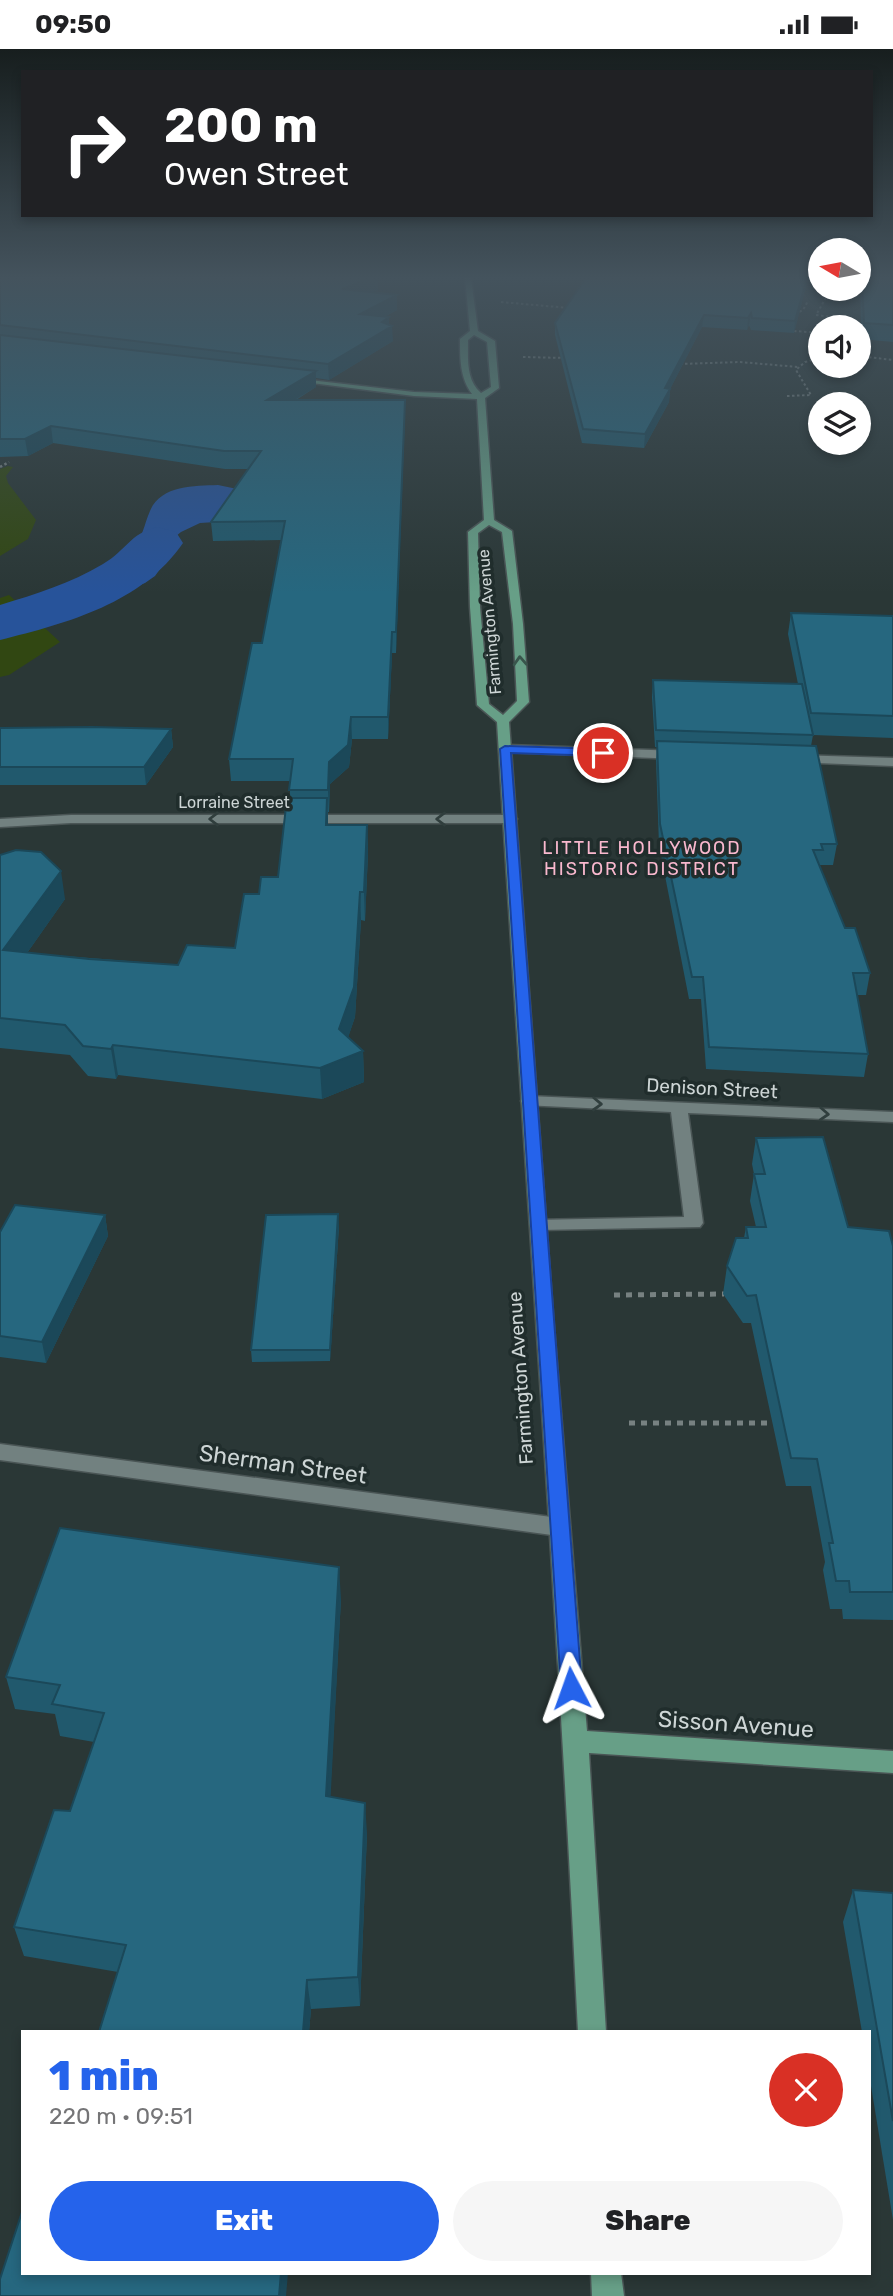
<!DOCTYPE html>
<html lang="en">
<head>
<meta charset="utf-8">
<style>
	body { margin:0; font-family:Rubik,sans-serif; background:#f6f6f6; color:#202124; height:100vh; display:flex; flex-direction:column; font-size:26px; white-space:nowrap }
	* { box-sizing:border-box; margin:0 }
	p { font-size:23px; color:#757577 }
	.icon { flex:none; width:38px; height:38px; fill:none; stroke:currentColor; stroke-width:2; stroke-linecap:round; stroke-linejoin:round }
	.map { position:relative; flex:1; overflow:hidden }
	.sheet { position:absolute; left:21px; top:1981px; width:850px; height:245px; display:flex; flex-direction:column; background:#fff; border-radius:0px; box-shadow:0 4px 10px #0003 }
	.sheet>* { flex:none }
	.guide { position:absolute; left:21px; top:21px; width:852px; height:147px; border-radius:0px; box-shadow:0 4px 10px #0003; background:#202124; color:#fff; overflow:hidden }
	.needle { width:46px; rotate:280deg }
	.controls { position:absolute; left:808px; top:189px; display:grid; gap:14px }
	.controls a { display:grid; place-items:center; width:63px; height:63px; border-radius:50%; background:#fff; box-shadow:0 4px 10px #0003; font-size:35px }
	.pin { position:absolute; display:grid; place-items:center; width:60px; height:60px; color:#fff; margin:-30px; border:4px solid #fff; border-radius:50%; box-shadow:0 2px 7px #0007 }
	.me { position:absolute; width:77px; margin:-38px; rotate:356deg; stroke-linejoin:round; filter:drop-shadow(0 0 5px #0008) }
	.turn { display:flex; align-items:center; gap:24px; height:147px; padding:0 28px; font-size:32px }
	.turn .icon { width:91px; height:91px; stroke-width:2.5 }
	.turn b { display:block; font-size:49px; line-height:60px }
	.round { display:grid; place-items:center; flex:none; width:74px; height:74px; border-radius:37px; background:#f6f6f6 }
	.overview { display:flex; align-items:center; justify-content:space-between; height:119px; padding:0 28px }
	h1 { font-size:42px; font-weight:800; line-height:52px; color:#2563eb }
	.action { display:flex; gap:14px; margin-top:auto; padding:14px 28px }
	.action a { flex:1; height:80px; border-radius:42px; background:#2563eb; color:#fff; font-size:28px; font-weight:800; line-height:80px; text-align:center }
	.action a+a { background:#f6f6f6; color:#202124 }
	.status { display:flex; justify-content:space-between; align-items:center; height:49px; padding:0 35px; background:#fff; direction:ltr }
	.status svg { height:19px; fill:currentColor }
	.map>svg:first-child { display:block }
</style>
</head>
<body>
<div class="status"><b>09:50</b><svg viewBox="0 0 49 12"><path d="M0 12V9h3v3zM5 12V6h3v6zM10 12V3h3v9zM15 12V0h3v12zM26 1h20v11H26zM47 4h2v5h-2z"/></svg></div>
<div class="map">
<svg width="893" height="2247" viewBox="0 0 893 2247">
	<rect width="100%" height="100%" fill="#2a3736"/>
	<path fill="#314712" d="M8,417L13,418L6,427L8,434L36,471L28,490L0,507V420Z
		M9,546L60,593L9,626L0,628V549Z"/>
	<path fill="#27539a" d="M218,436L242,441L231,472L200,474L181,483L176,487L168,509L155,527L145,534L64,564L50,558L45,548C74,536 109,524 131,501C143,490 144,475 150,462C161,436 194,437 218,436Z"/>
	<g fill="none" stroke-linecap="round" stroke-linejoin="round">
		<path fill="#27539a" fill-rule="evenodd" d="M157,478L176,483L183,494C142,554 68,574 0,591V556C36,545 71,534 103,515C127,501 129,485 157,478Z"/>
		<defs>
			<path id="minor" d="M505,696L680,702L686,706L680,710L501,703L499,700Z
				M796,706L893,709V717L792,713L790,710Z
				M71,766H510L517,770L510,774H71L0,778V770Z
				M529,1047L893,1063V1073L688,1064L703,1174L700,1178L539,1181L530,1175L533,1171L684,1168L671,1063L523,1056L521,1052L523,1048Z
				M0,1395L559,1469L567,1472L570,1478L567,1484L559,1487L0,1411Z"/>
			<path id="major" d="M465,229H471L478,282L495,292L499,339L485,349L494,471L512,482L523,575L529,653L509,673L553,1265L587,1682L893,1702V1724L589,1704L606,1983H578C557,1546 524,1110 497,673L477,656L470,558L468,483L484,471L477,350L414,347L288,331L292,329L414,343L472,345C460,329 460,310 460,290L470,282ZM474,286L487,293L491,338L481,344C466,331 468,310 468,291ZM489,476L502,483L513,575L517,652L503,666L489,655L480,558L478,484Z
				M591,2224H621L624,2247H592Z"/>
		</defs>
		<use href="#minor" stroke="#4a5555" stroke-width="3"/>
		<use href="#major" stroke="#4a5555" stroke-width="3"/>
		<path stroke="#778181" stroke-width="2" stroke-dasharray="2.5 2.5" stroke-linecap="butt" d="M830,241L864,243
			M501,253L569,259
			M795,265L803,261L808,252
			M830,278L833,268L816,266L831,240
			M794,282L821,284
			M859,307L893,311
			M523,308L566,309
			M680,315L740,313L798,318
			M787,347L811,346L796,321L805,313L821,309"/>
		<path stroke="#778181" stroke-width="2.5" stroke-dasharray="2.5 2.5" stroke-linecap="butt" d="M0,418L9,413"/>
		<path stroke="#778181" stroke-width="5" stroke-dasharray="6 6" stroke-linecap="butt" d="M614,1246L724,1245
			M629,1374H772"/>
		<use href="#minor" fill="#728180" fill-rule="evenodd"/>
		<use href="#major" fill="#679f87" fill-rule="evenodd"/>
	</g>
	<path fill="#21596d" d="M0,229H377L378,241L372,243L397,246V261L384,268L389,276L393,292L329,331L316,329V338L296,351H405L396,604H392L388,690H352L349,718L330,735L329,763H328V776H367L368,804L365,872L361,871L355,968L348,988L363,1002L364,1033L322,1050L118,1026L116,1030L88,1027L70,1006L0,999V806L65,850L27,904L178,916L235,899L259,845L278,828L290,749V732H231L229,710L262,594L281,491L213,492L211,473L248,420H225L53,394L28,407L0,408Z
		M808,229L794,284L751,281L749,276L747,281L702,278L670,340L669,353L644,399L582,394L555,286V274Z
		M860,229H893V293L861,290Z
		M791,564L893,567V689L813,686L811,697L837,795L833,816H820V818L845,879L870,924L866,946H857L868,1005L864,1028L706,1020L701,950H689L659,796L656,711L657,698H655L652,648L653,631L798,635L788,585Z
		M0,680H171L173,698L146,736H0Z
		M756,1089L848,1178L893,1197V1571L843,1570L842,1560H830L823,1521L825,1513L811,1437H786L751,1274H743L723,1245L727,1217L744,1189L746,1178H756L750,1152L754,1125L752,1115Z
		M105,1166L108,1187L46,1314L0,1308V1183Z
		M339,1177L330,1312L252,1313L251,1301Z
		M341,1550L330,1748L367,1784L360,1957L311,1960L309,1983H99L118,1923L24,1907L14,1878L70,1762L94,1693L60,1687L55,1665L15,1660L6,1628Z
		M853,1841L893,1844V2171L870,2031V1983H862L843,1873Z"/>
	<path fill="#1b4859" d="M371,229H377L378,241L342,254V240Z
		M807,229H808L794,284L795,272Z
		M397,246V261L361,280L360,265Z
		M751,264L749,276L747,281L748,269Z
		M704,266L702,278L670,340L669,353L644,399L645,385L665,339Z
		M389,268V278L392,277L393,292L329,331L328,315Z
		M316,322V338L268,367L267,351Z
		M405,351V368L396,604V583Z
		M51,377L53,394L28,407L25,390Z
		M392,583V604L388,690V668Z
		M351,668L352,690L349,718L330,735L329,763L328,741L329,713Z
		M171,680L173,698L146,736L144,718Z
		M327,749L328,777L326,776Z
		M367,776L368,804L365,872L364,843Z
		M61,822L65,850L8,931L3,901Z
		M360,843L361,871L355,968L341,1010L339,980Z
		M113,996L118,1026L116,1030L111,1000Z
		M363,1002L364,1033L322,1050L320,1019Z
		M338,1165L339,1177L330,1312V1301Z
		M105,1166L108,1187L46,1314L42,1293Z
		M339,1518L341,1550L329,1778L326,1747Z
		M365,1754L367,1784L360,1957L358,1928Z
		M307,1931L311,1960L309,1983H303Z
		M281,2224H288L286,2247H279Z"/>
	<path fill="#26677f" stroke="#1b4859" stroke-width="2" d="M0,229H371L342,240L397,246L360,265L389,268L382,273L392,277L328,315L0,276Z
		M586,229H807L795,272L752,269L751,264L748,269L704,266L665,339L670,340L645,385L583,380L555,274Z
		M862,229H893V276L864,274Z
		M0,286L316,322L267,351H405L396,583H392L388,668H351L348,696L329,713L328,741H289L293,710H229L252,594H262L285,472L211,473L261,402H224L51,377L25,390H0Z
		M791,564L893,567V667L811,664Z
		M653,631L802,635L813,686L656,681Z
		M92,678L171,680L144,718H0V679Z
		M657,692L816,697L837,795H821L823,801H813L845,879H855L870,924H853L868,1005L709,998L703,928H692L660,775Z
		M287,749H327L326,776H367L364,843H360L354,938L339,980L363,1002L320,1019L113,996L111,1000L83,997L65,976L0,969V806L16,801L41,803L61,822L3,901L89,910L178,916L187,896L235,899L244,845H259L261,828H278Z
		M823,1088L848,1178L889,1182L893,1197V1543H850L849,1532H836L829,1494H833L817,1410L791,1409L756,1246L747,1247L727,1217L736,1189H748L746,1178H766L754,1125H765L756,1089Z
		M15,1156L105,1166L42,1293L0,1287V1183Z
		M338,1165L330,1301H251L266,1166Z
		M60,1479L339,1518L326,1747L365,1754L358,1928L307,1931L303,1983H99L126,1896L14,1878L54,1761L70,1762L104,1664L52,1655L60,1636L6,1628Z
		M853,1841L893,1844V2072Z
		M23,2160V2224H281L279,2247H0V2230Z"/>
	<defs><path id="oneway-chevron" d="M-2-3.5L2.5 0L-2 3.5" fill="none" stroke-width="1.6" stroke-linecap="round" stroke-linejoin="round" transform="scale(1.75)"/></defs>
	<use stroke="#39554c" href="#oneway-chevron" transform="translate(520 612) rotate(-93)"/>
	<g stroke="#303e3d">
		<use href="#oneway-chevron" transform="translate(214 770) rotate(-180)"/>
		<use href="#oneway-chevron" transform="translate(441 770) rotate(180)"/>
		<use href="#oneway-chevron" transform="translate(597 1055) rotate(2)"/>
		<use href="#oneway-chevron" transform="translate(824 1065) rotate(3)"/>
	</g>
	<linearGradient id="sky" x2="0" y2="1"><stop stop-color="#171e1e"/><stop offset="0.42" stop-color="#44535d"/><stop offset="1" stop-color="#44535d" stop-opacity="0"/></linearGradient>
	<rect width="893" height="544" fill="url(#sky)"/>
	<path fill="#2563eb" stroke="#184099" stroke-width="2" d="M505,697L603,700L609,704L603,707L511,704L582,1639L579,1645L571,1648L564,1645L561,1639L500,700Z"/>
	<g text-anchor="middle" stroke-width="7" stroke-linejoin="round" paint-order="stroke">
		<g font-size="16" fill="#cdd5d5" stroke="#202d2c">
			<text transform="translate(489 573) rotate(-95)" y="6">Farmington Avenue</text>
			<text x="234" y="759">Lorraine Street</text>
		</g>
		<g font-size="18" letter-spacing="2" fill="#f9b8ce" stroke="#202d2c">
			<text x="642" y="805">LITTLE HOLLYWOOD<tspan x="642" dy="21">HISTORIC DISTRICT</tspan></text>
		</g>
		<g font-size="19" fill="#cdd5d5" stroke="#202d2c">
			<text transform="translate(712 1039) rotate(3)" y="7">Denison Street</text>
			<text transform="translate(520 1329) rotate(-94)" y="7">Farmington Avenue</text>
		</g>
		<g font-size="23" fill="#cdd5d5" stroke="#202d2c">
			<text transform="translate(283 1415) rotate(8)" y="8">Sherman Street</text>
			<text transform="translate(736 1675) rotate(4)" y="8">Sisson Avenue</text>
		</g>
	</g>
</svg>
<div class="controls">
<a><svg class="needle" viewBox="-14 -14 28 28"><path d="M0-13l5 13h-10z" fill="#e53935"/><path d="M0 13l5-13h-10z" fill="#757577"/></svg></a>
<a><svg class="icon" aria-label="sound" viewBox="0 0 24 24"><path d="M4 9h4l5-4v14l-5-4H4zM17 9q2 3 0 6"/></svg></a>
<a><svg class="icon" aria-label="layers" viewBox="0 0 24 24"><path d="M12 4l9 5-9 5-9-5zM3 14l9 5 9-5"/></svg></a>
</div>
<div class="pin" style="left:603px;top:704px;background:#d93025"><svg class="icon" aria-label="arrive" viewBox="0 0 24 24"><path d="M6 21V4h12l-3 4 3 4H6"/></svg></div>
<svg class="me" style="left:571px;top:1639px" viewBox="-20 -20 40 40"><path d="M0-17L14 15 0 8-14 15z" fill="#2563eb" stroke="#fff" stroke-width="4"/></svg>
<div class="guide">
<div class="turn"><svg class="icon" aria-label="right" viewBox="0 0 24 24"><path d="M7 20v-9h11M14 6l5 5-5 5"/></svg><div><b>200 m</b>Owen Street</div></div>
</div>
<section class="sheet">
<div class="overview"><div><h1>1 min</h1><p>220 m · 09:51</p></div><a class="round" style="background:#d93025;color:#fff"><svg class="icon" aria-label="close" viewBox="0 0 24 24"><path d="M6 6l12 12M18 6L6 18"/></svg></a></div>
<div class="action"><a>Exit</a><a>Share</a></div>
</section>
</div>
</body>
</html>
